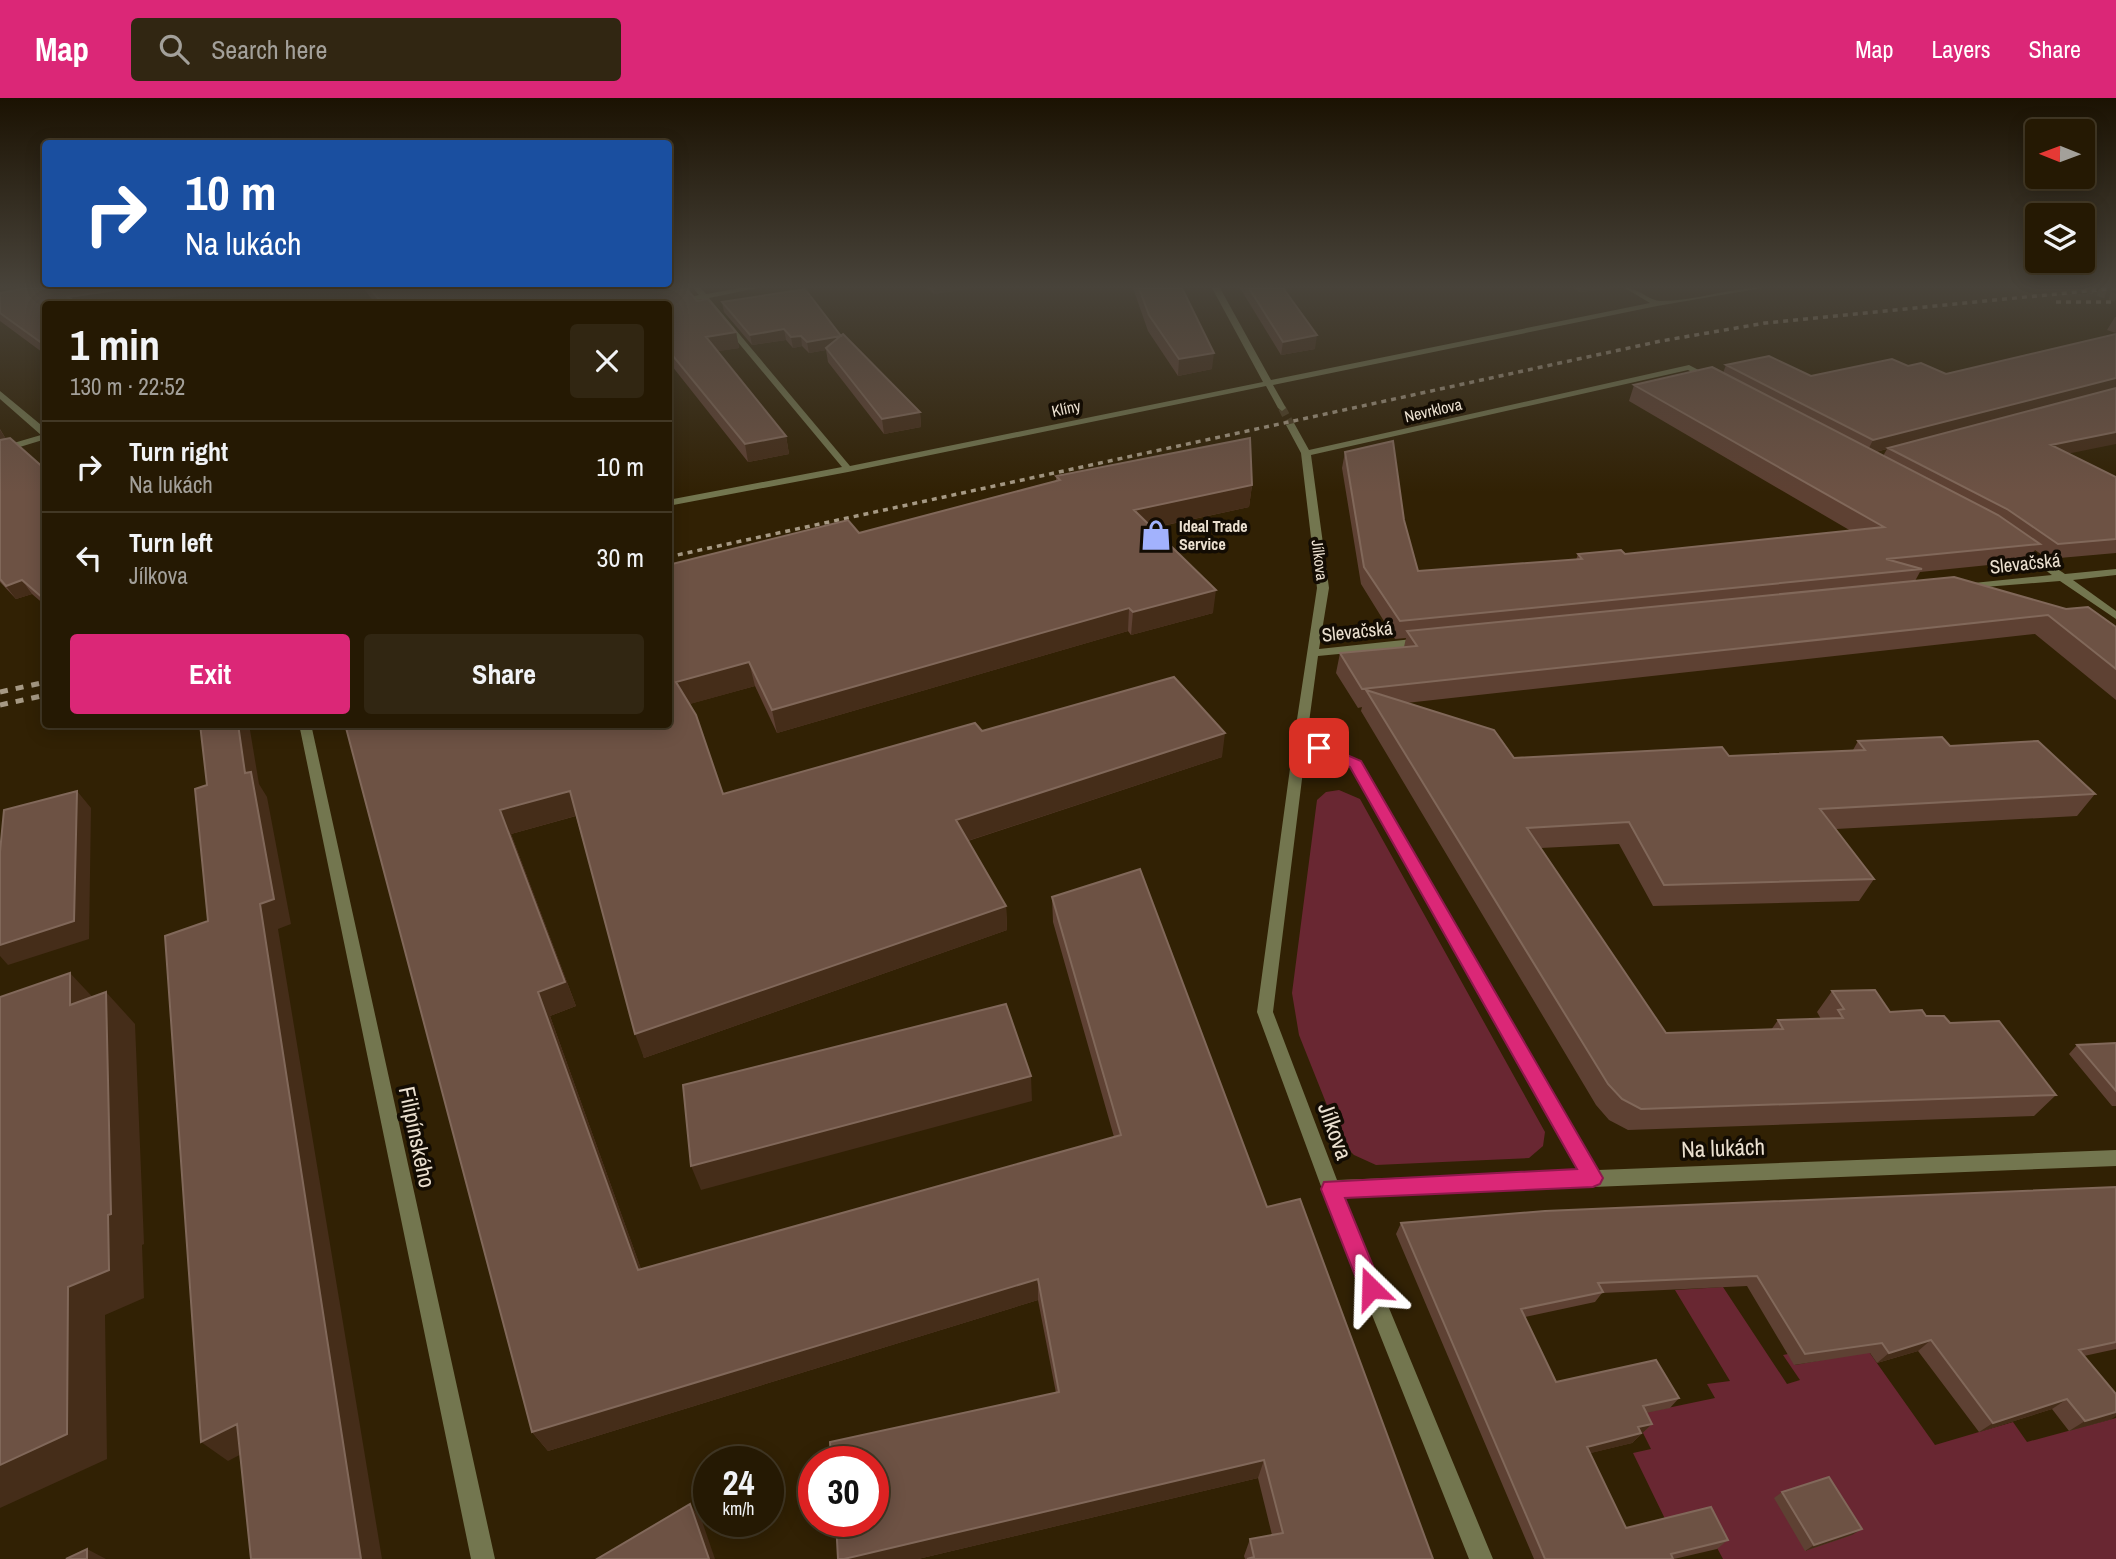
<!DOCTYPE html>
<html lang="en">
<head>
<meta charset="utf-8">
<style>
	body { margin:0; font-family:"Archivo Narrow",sans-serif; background:#312612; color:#f1f3f6; height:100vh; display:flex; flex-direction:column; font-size:26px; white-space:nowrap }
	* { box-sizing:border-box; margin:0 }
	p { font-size:23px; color:#a3a09a }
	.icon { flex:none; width:38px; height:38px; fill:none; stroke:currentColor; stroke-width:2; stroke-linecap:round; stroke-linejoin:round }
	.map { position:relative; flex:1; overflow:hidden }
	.panel { position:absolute; left:42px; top:203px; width:630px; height:427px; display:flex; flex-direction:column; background:#251903; border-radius:7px; box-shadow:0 4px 18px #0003,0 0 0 2px #423825 }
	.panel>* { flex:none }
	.top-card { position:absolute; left:42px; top:42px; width:630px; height:147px; border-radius:7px; box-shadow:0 4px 18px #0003,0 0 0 2px #423825; background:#1a4fa0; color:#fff; overflow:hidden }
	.needle { width:46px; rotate:271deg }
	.controls { position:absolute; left:2025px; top:21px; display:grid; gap:14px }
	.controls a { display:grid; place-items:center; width:70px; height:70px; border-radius:7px; background:#251903; box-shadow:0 4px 18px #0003,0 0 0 2px #423825; font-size:35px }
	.speed { position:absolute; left:693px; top:1348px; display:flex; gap:14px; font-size:35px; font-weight:700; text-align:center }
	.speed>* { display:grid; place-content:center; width:91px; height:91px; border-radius:50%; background:#251903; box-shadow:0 4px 18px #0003,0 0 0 2px #423825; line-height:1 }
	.speed small { font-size:18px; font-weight:400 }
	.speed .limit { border:10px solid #d22; background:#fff; color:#111 }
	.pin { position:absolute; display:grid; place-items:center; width:60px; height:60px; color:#fff; margin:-30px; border-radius:14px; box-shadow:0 4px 10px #0006 }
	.me { position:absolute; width:77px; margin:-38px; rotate:338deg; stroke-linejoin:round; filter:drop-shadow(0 0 5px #0008) }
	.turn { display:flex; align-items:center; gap:24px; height:147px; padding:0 28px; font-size:32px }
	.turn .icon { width:91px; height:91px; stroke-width:2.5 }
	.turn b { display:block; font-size:49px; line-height:60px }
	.round { display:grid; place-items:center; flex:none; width:74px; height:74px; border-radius:7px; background:#312612 }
	.headline { display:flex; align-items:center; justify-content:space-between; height:119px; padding:0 28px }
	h1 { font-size:42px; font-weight:700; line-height:52px }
	.primary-button { display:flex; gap:14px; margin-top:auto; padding:14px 28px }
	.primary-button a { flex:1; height:80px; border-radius:7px; background:#db2777; color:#fff; font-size:28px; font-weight:700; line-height:80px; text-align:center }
	.primary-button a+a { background:#312612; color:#f1f3f6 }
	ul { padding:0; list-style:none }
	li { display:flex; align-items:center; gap:21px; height:91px; padding:0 28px; border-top:2px solid #423825 }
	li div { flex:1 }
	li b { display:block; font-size:26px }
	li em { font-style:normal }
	header { display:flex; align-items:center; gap:42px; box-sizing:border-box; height:98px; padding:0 35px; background:#db2777; color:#fff }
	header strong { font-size:33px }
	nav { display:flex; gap:38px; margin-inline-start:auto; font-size:24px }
	.search { width:490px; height:63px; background:#312612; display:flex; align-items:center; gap:18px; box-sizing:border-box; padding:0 24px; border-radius:7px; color:#a3a09a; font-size:26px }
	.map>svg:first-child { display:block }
</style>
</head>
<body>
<header>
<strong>Map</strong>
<div class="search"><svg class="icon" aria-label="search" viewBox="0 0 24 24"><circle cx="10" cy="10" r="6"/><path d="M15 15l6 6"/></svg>Search here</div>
<nav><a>Map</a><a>Layers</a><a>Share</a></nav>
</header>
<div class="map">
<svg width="2116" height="1461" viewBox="0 0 2116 1461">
	<rect width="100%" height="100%" fill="#312104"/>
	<path fill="#692732" d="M1339,692L1360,701L1545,1034L1543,1048L1529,1060L1376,1067L1354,1057L1342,1045L1299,937L1292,895L1317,702L1326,694Z
		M1723,1189L1787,1286L1800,1282L1783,1257L1788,1256L1795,1267L1822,1262L1857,1237L1935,1347L2013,1324L2027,1344L2116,1320V1461H1723L1700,1418L1667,1425L1633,1355L1651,1351L1634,1317L1715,1300L1707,1286L1730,1283L1675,1192Z"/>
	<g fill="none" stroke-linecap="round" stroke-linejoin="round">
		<path stroke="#4d3e23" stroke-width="8" stroke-dasharray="8 4.5" stroke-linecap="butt" d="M1282,310L1291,327"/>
		<path stroke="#4d3e23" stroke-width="8" stroke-dasharray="8 4.5" stroke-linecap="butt" d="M2086,190L2116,200"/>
		<path fill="#73764f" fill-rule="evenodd" d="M693,190H701L706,196L741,190H757L709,200L850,368L1263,284L1212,190H1220L1271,282L1650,205L1625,190C1639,190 1649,203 1661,203C1695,203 1728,190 1762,190L1657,208L1273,287L1286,310L1282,313L1278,310L1266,288L848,374L668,408V402L842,369L702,201L668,207L658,206L699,197Z
			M1689,267L1716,281L1709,283L1688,272L1311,357L1329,490L1319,551L1422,540L1428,544L1422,548L1318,558L1307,639L1361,663L1598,1072L2116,1052V1068L1343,1099L1493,1461H1469L1322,1091L1257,914L1294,641L1317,490L1301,355L1286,327L1294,325L1309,352ZM1306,649L1351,669L1579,1073L1337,1082L1273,914Z
			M0,293L46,331V341L0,355V349L41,337L0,301Z
			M2019,445L2065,476L2116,471V477L2073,482L2116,513V521L2060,483L1960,491V487L1964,486L2052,477L2015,450L2014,448Z
			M299,626H311L495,1461H471Z"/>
		<path stroke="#a69984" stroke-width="3.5" stroke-dasharray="5 5" stroke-linecap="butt" d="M2056,204H2116
			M668,459L1661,243L1765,225L2116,190"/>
		<path stroke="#a69984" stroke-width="5" stroke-dasharray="8 8" stroke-linecap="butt" d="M0,594L46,584
			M0,607L46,597"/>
	</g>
	<path fill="#5e4133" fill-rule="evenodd" d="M0,190L220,192L46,206V257L0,223Z
		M363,190H682V192L736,234L739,250L717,253L786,338L789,356L748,364L668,263V206H376Z
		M927,190H972L934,196Z
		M1133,190H1182L1212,271L1178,278L1148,233Z
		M1240,190H1283L1315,251L1281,257Z
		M1573,190H1616L1580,194Z
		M722,204L841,238L920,314L921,329L884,336L828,264L826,252L809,255L802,248L793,250L786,242L752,247L724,214Z
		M2115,219H2116V235L2107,232Z
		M1726,267L1811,278L2069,356L2116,379V455L2048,461L2035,452L2028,463L1920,474L1915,483L2116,529V602L2035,536L1406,605L1514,660L1729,658L1853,652L1858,643L1950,648L2095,696L2077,718L1836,731L1874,781L1859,803L1653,808L1619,746L1541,750L1666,935L1771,932L1778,922L1821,921L1817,914L1832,893L1890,914L1926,918L1950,925L2056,997L2034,1018L1628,1032L1609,1022L1596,1007L1361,613L1362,609L1358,610L1336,575L1340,555L1404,549L1406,540L1395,541L1361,486L1342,370L1345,354L1404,422L1418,473L1576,462L1578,456H1625L1851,433L1629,303L1634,287L1723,275ZM1887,351L1883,358L1876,354Z
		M0,331L6,341L46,372V508L32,496L16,501L0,484Z
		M1056,378L1252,387L1249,409L1153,430L1213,515L1131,537L1128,533L777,635L755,588L689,606L723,696L982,633L1222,659L968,743L1006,808L1007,832L644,960L576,718L511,736L576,908L550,918L641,1171L1114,1039L1053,824L1052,799L1267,1109L1433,1461H1245L1244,1458L1250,1441L1272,1437L1258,1380L918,1461H838L1056,1295L1038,1202L548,1353L532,1334L345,626L859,435L1056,383Z
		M2116,945V1008H2112L2069,956L2077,947Z
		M2116,1089V1251L2084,1258L2112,1321L2069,1333L2052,1311L1979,1334L1918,1253L1877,1265L1870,1255L1794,1267L1747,1188L1602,1195L1595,1204L1525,1219L1556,1284L1679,1300L1670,1310L1646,1315L1652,1326L1632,1345L1590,1355L1626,1430L1728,1442L1717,1451L1674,1461H1534L1396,1136L1401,1125Z
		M1782,1394L1852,1437L1805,1453L1774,1400Z"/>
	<path fill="#452d19" d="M0,190H81L0,203Z
		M130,190H220V192L128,206H73L68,199Z
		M653,190H682L683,198L653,193Z
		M934,190H972L934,196Z
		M1581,190H1616L1580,194Z
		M784,231L786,242L752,247L750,237Z
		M736,234L739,250L709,255L706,239Z
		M1317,237L1315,251L1281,257L1283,244Z
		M801,238L802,248L793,250L791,239Z
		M841,238L843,249L809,255L807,244Z
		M1214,255L1212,271L1178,278L1179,261Z
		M2116,280V291L1888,350L1887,351L1866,356L1873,342Z
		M920,314L921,329L884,336L882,321Z
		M0,332L8,344L0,347Z
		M2116,334V346L2042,361L2051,347Z
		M786,338L789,356L748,364L745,346Z
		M1252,387L1249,409L1133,434L1134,412Z
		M22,482L32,496L16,501L6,488Z
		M1216,492L1213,515L1131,537L1133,514Z
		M1129,510L1128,533L777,635L772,612Z
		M749,564L755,588L683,608L676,584Z
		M238,626H249L259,686L267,699L291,826L278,831L382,1461H361L260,806L245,675Z
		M1225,635L1222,659L958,746L956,722Z
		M77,693L91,710L89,841L8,867L0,858V847Z
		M570,693L579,717L511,736L576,908L550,918L649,1193L638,1172L538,894L500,712Z
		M1006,808L1007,832L644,960L635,936Z
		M70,875L100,907H70Z
		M106,894L135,926L144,1146L142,1147L144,1200L105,1217L107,1361L0,1410V1367L68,1189Z
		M1031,978L1032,1003L701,1092L691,1068Z
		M1038,1181V1202L548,1353L532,1334Z
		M1931,1242L1918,1253L1877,1265L1889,1255Z
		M2067,1301L2052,1311L1979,1334L1993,1325Z
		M2116,1314V1318L2112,1321L2069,1333L2085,1323Z
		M237,1326L263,1345L228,1363L201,1344Z
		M1652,1326L1632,1345L1579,1358L1587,1349L1638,1329Z
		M1264,1362L1258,1380L918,1461H844Z
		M690,1406L702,1423L715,1461H709Z
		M1862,1431L1852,1437L1805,1453L1814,1447Z
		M87,1451L106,1461H87Z"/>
	<path fill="#6d5244" stroke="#81685a" stroke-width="2" d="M27,190H130L68,199L79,206H46V248L0,215V195Z
		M369,190H653V193L665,194L687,191L697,203L708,201L736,234L706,239L786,338L745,346L668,252V206H383Z
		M1139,190H1182L1214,255L1179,261L1149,217Z
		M1249,190H1283L1317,237L1283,244Z
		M805,191L841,238L807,244L801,238L791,239L784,231L750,237L722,204Z
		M843,236L920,314L882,321L826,250Z
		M2116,236V280L1873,342L1726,267L1769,258L1811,278L1892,261L1908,268L1921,265L1946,276Z
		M1712,269L1998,417L2040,446L1886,461L1922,471L1400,523L1364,469L1345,354L1393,343L1404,422L1418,473L1582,461L1578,456L1621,452L1625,456L1884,429L1634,287Z
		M2116,290V334L2051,347L2116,379V441L2058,446L2007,411L1888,350Z
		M10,340L46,372V501H44L22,482L6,488L0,481V342Z
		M1250,340L1252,387L1134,412L1216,492L1133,514L1129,510L772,612L749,564L676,584L696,617L723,696L975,625L982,633L1174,579L1225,635L956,722L1006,808L635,936L570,693L500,712L565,884L538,894L638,1172L1121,1037L1052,799L1140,771L1267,1109L1300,1101L1433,1461H1247L1254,1459L1250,1441L1283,1435L1264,1362L844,1461H838L836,1423H873V1363H831L830,1344L1059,1294L1038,1181L532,1334L345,626H668V467L848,422L859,435L1060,382L1056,378Z
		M1954,479L2066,511L2088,509L2116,529V571L2048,517L1362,591L1340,555L1417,548L1407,533Z
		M1366,592L1494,632L1514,660L1722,649L1729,658L1865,652L1858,643L1942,639L1950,648L2038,643L2095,696L1820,711L1874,781L1664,787L1629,724L1527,730L1666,935L1783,931L1778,922L1843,920L1838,912L1844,911L1832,893L1875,892L1890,914L1922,912L1926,918H1944L1950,925L1999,923L2056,997L1641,1011L1622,1001L1608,986Z
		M200,626H238L245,675L251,674L274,801L260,806L361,1461H251L237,1326L201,1344L165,838L208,823L195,691L207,687Z
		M77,693L74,823L0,847V754L4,712Z
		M70,875V907L106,894L111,1116L108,1117L109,1172L68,1189L67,1336L0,1367V899Z
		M1006,906L1031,978L691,1068L683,987Z
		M2116,945V993L2077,947Z
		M2116,1089V1244L2079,1252L2116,1296V1314L2085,1323L2067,1301L1993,1325L1931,1242L1889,1255L1882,1245L1805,1256L1757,1178L1598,1185L1603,1194L1521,1211L1556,1284L1656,1262L1679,1300L1643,1308L1652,1326L1638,1329L1641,1335L1587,1349L1626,1430L1711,1409L1728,1442L1671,1456L1673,1461H1545L1401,1125L1545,1113Z
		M1829,1379L1862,1431L1814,1447L1782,1394Z
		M690,1406L709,1461H597Z
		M87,1451V1461H66Z"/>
	<linearGradient id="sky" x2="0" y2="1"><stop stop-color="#1b1202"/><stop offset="0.48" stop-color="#48433a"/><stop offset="1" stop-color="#48433a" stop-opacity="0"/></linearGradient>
	<rect width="2116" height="394" fill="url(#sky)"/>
	<path fill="#db2777" stroke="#8e194d" stroke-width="2" d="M1319,645L1361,663L1603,1080L1600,1086L1593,1089L1345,1100L1382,1190L1379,1198L1371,1201L1363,1198L1360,1190L1321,1091L1324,1084L1577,1071L1350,669L1313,653L1311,650Z"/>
	<defs>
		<symbol id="shop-bare" viewBox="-9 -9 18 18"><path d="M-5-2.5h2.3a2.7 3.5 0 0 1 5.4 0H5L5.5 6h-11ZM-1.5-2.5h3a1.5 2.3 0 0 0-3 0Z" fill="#a2b2fd" stroke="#130c03" stroke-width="2.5" paint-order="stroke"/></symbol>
	</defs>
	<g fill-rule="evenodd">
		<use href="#shop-bare" x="1134" y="415" width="44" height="44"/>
	</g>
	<g text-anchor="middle" stroke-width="7" stroke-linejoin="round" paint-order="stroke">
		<g font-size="16" fill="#ebe0d0" stroke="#130c03">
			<text transform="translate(1066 310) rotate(-12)" y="6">Klíny</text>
			<text transform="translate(1433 312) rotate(-13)" y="6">Nevrklova</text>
			<text transform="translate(1320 462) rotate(83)" y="6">Jílkova</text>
		</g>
		<g font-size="16" font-weight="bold" fill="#ebe0d0" stroke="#130c03" text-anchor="start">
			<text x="1179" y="434">Ideal Trade<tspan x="1179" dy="18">Service</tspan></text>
		</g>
		<g font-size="19" fill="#ebe0d0" stroke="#130c03">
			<text transform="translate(2025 465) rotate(-6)" y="7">Slevačská</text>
			<text transform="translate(1357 533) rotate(-6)" y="7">Slevačská</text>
		</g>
		<g font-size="23" fill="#ebe0d0" stroke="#130c03">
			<text transform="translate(1335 1033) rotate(70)" y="8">Jílkova</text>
			<text transform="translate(417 1039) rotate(78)" y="8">Filipínského</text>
			<text transform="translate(1723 1050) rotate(-2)" y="8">Na lukách</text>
		</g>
	</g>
</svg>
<div class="controls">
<a><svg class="needle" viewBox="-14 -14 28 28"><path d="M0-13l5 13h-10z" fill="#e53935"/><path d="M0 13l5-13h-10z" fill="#a3a09a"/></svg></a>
<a><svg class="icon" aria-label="layers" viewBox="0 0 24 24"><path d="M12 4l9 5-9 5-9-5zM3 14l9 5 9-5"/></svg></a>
</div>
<div class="speed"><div>24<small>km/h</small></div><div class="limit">30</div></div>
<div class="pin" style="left:1319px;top:650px;background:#d93025"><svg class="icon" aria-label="arrive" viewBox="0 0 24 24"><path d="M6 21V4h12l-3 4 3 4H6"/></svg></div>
<svg class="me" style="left:1371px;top:1190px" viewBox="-20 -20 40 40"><path d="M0-17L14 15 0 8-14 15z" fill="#db2777" stroke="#fff" stroke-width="4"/></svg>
<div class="top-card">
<div class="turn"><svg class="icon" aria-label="right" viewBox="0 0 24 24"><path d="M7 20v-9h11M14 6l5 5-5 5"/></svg><div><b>10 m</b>Na lukách</div></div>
</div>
<section class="panel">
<div class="headline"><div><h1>1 min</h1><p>130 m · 22:52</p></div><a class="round"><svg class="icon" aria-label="close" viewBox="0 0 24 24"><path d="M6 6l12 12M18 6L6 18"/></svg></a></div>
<ul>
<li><svg class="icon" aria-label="right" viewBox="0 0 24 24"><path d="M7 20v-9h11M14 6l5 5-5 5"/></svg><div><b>Turn right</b><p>Na lukách</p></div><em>10 m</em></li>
<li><svg class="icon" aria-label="left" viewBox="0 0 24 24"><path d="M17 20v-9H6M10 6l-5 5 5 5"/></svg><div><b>Turn left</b><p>Jílkova</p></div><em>30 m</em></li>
</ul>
<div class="primary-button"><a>Exit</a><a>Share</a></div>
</section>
</div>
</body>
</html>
